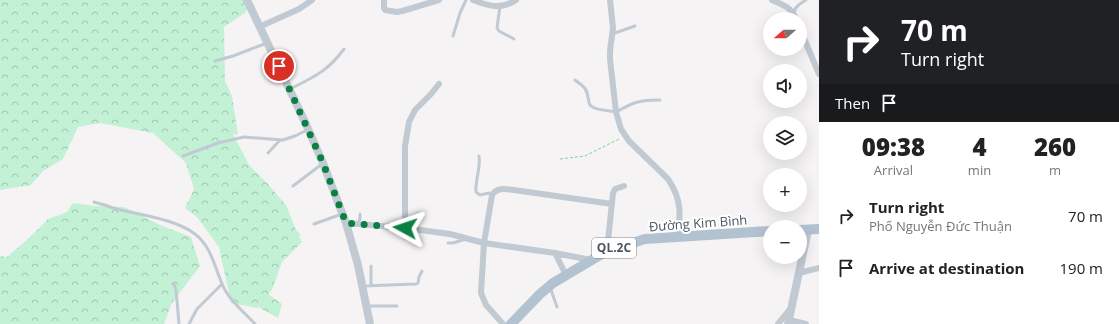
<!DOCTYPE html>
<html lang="en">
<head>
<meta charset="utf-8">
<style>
	body { margin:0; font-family:"Open Sans",sans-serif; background:#f2f2f2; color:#222; height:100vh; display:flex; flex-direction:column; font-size:15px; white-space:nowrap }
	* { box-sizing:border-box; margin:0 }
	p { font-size:13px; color:#767676 }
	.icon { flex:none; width:22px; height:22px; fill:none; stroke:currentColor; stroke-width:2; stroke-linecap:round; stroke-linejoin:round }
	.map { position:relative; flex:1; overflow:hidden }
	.panel { display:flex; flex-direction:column; background:#fff; width:300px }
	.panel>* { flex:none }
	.banner { background:#202124; color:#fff; overflow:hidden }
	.needle { width:26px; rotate:250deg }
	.fabs { position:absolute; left:763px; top:12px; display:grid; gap:8px }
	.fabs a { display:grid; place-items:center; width:44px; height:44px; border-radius:50%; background:#fff; box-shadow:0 4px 16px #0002; font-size:20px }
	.pin { position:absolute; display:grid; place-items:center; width:34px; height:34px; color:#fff; margin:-17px; border:2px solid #fff; border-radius:50%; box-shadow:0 1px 4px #0007 }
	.me { position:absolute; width:44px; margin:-22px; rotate:275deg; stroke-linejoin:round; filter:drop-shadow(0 0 3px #0008) }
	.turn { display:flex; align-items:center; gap:14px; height:84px; padding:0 16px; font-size:18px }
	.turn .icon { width:52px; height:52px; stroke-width:2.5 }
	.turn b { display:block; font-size:28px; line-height:34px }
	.then { display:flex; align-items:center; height:38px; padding:0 16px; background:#0003; gap:8px; font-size:15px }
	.eta { display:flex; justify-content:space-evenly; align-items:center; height:68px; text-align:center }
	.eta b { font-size:24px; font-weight:800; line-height:28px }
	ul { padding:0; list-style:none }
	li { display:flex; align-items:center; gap:12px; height:52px; padding:0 16px }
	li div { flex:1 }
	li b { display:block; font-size:15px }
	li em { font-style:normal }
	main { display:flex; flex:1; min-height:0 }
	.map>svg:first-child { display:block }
</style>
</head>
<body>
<main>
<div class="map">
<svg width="819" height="324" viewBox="0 0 819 324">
	<defs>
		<pattern id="forest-crowns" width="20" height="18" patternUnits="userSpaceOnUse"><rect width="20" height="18" fill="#c3f1d5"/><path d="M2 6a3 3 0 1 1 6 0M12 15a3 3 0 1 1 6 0" fill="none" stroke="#a0c6b0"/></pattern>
	</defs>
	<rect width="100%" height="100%" fill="#f5f3f3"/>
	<path fill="url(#forest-crowns)" d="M0,0H249L246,12L224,27L225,81L232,96L238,135L233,134L234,136L249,165L267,183L286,205L296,230L301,235L299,237L302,242L282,262L272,290L268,294L282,304L278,318L258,307L257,308L231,303L219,247L197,217L185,208L194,189L186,163L153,133L100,123L78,127L63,159L43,171L31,185L0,190Z
		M73,203L96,206L124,207L160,225L191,237L200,266L172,303L164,324H0V256L7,257L28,239L48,219L67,212Z"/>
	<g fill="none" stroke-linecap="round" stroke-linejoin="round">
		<path stroke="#7ad0a6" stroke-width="1" stroke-dasharray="3 2" stroke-linecap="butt" d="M560,159L585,156L619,139"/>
		<path stroke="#c1cad2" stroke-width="3" d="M500,6L497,28L499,31L514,39
			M794,13C794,7 801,3 806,0
			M612,34L635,26
			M453,36L460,13L466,0
			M215,61L233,56L267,43
			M575,80C582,85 587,88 588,97C589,100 588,104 591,106C595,110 610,111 616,112C634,102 639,100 660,100
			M290,89C314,77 328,71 344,49
			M268,153L280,140
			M183,156L218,143L244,137L283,140L295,136L307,130
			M479,156C481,167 475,180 476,192L480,195L489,193L492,195
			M293,186L322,164
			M94,202C102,204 110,207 117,209C141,215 175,219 195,234C213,248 215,271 225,290C232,303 245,313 255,324
			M314,224L342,214
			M358,224L360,218V214
			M448,243H453L466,239
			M371,266V285
			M174,284L176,290L179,324
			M363,286L416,284L418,283L419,277L422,271
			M550,287L557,307
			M367,306H397
			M189,324L197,309L222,284"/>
		<path stroke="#c1cad2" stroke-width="6" d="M384,0V8L385,10L397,12L402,11L439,0
			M473,0C488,6 501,10 516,0
			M610,0L613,28L610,51V59L616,112L621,129L629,141L668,179C682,200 681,214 677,238
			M772,0C783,5 791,7 796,19
			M259,27L299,9L312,0
			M800,29L819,74
			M346,223L405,228L450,234L484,243L555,253L591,260
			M405,228V146L409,122L415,110L431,94L439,84
			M607,251L613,193L615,189L624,186
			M555,253L566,275
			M799,273L819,268
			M789,320L806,324
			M503,324L486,305L481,293L484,243L492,195C497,187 506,189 514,190L612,204
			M778,324L791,308"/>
		<path stroke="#c1cad2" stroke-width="8" d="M247,0L305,122L323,163L346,223L358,265L370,324
			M788,324L808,230"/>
		<path stroke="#b3c2d1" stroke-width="10" d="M800,230L819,229
			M511,324L540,294L553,283L607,251L645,239L770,231"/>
	</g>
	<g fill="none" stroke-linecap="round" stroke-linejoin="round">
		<path stroke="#0b8043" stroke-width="7" stroke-dasharray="0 12.6" d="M279,66L323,163L346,223L405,228"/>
	</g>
	<g text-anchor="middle" stroke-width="4" stroke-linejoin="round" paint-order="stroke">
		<rect fill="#fff" stroke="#808990" stroke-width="1" x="592" y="238" width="44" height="20" rx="3"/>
		<g font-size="12" font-weight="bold" fill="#4a5661">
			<text x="614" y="252">QL.2C</text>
		</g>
		<g font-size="13" fill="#4a5661" stroke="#fff">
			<text transform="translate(698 223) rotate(-4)" y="5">Đường Kim Bình</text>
		</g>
	</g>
</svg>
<div class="fabs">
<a><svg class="needle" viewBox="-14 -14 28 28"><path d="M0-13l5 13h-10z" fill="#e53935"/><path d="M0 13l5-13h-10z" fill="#767676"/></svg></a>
<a><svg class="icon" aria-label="sound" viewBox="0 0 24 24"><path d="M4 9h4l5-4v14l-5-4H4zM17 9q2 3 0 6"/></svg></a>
<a><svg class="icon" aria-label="layers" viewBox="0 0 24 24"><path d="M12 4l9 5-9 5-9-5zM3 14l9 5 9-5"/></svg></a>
<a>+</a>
<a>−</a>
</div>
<div class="pin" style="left:279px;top:66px;background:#d93025"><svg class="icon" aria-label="arrive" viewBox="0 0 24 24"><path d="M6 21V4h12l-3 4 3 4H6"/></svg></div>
<svg class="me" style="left:405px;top:228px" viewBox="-20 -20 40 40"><path d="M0-17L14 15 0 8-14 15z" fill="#0b8043" stroke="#fff" stroke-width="4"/></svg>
</div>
<section class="panel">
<div class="banner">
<div class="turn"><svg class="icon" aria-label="right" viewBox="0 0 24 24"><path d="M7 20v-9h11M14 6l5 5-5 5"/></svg><div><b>70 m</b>Turn right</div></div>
<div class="then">Then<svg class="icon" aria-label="arrive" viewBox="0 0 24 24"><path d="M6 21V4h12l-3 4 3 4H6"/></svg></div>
</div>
<div class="eta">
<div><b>09:38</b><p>Arrival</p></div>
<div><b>4</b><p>min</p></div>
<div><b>260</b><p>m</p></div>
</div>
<ul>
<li><svg class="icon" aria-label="right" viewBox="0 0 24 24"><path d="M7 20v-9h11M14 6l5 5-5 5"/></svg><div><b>Turn right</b><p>Phố Nguyễn Đức Thuận</p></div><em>70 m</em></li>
<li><svg class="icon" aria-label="arrive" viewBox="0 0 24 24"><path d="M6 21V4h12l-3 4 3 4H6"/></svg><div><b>Arrive at destination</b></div><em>190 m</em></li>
</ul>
</section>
</main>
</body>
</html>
